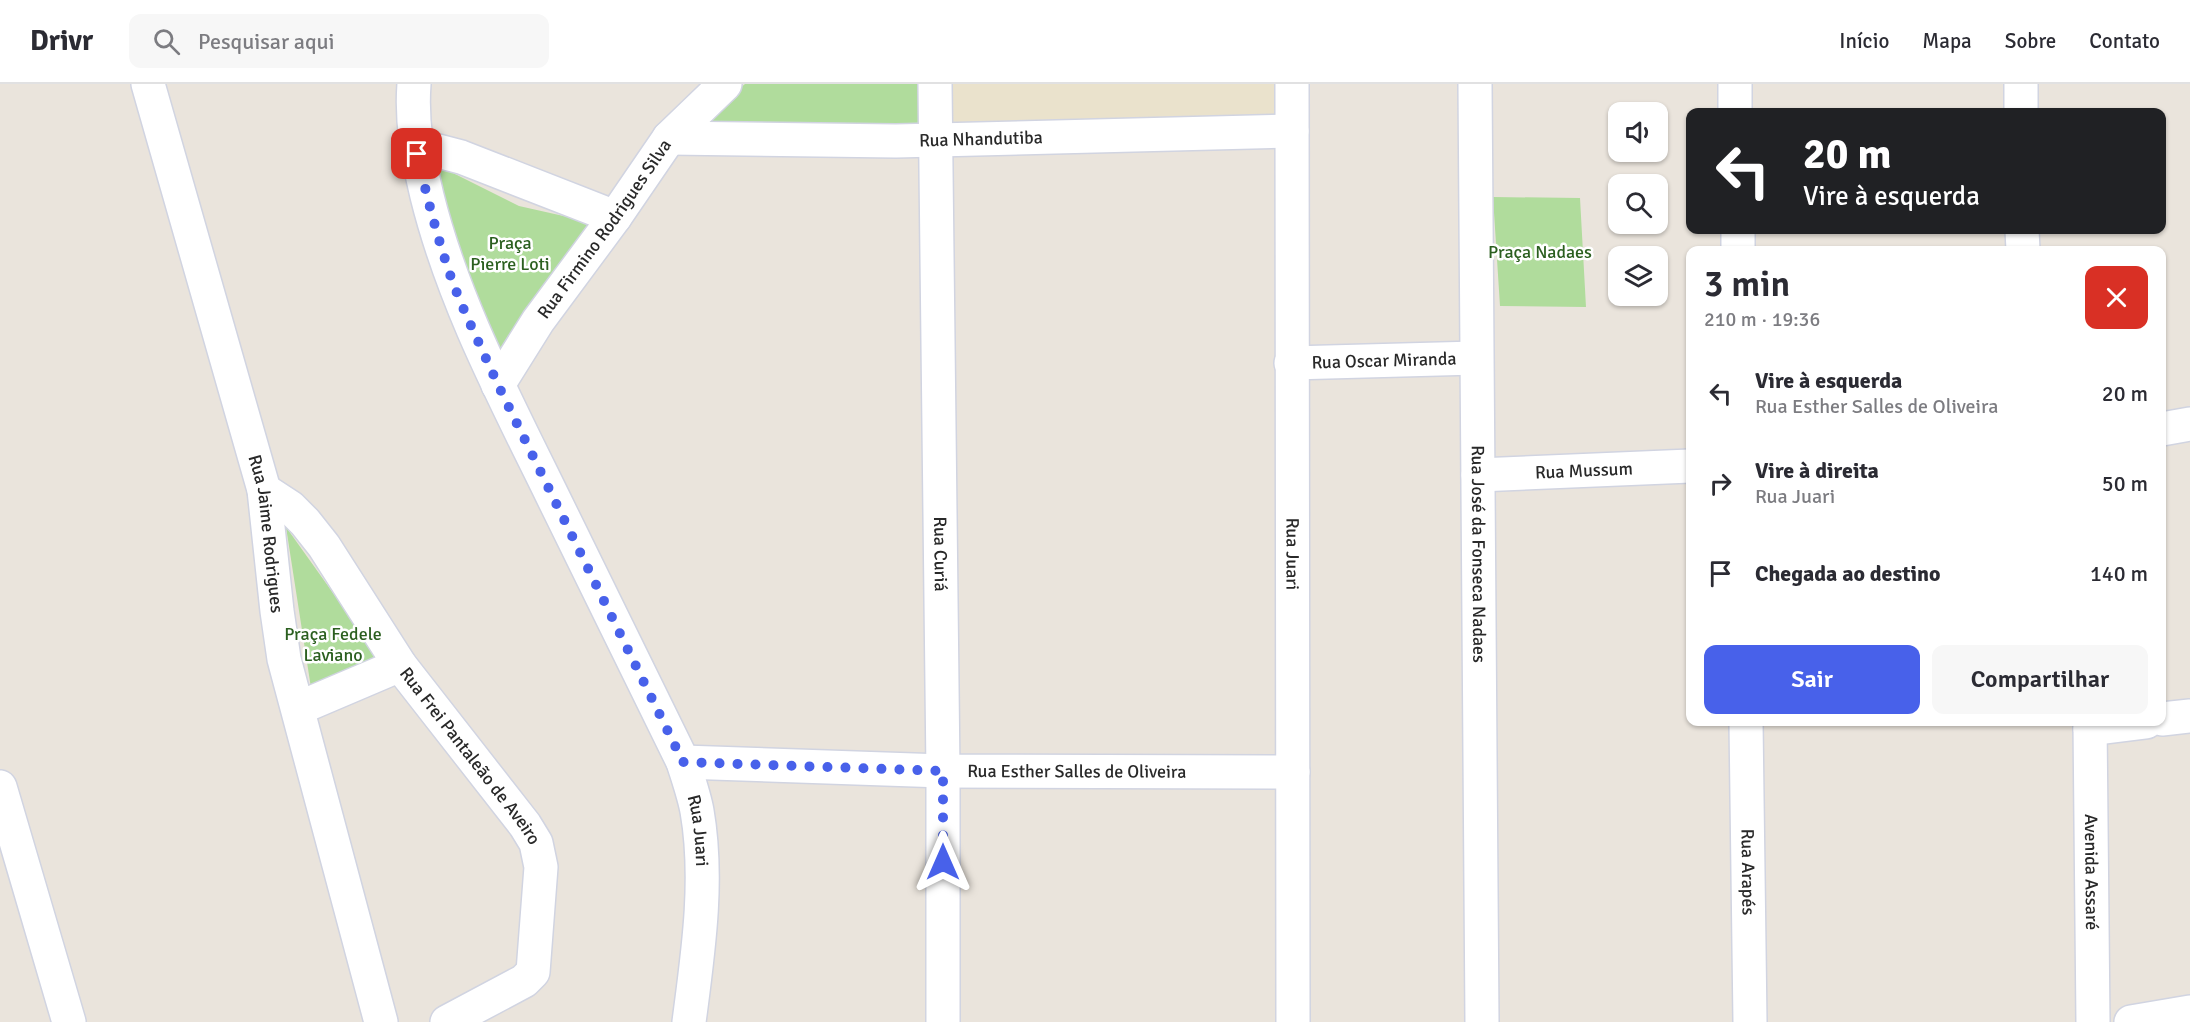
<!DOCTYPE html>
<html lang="pt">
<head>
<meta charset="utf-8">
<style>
	body { margin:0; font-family:Signika,sans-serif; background:#f7f7f7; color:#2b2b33; height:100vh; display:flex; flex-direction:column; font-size:22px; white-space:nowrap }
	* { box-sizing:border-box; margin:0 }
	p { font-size:20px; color:#7c7c81 }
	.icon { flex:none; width:33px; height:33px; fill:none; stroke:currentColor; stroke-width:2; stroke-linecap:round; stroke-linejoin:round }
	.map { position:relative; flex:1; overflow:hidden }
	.panel { position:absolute; left:1686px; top:162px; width:480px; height:480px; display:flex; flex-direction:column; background:#fff; border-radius:12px; box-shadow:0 2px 4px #0004 }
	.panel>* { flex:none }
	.hud { position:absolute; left:1686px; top:24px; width:480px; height:126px; border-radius:12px; box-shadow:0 2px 4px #0004; background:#202124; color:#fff; overflow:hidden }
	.controls { position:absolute; left:1608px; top:18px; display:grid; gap:12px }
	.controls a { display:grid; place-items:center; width:60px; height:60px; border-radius:12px; background:#fff; box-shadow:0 2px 4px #0004; font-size:30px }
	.pin { position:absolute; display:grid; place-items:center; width:51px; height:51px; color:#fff; margin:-26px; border-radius:12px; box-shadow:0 3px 9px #0006 }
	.me { position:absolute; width:66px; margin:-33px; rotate:0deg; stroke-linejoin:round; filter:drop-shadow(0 0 4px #0008) }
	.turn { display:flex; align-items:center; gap:21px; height:126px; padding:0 18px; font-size:27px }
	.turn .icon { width:78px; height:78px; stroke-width:2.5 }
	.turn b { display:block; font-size:42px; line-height:51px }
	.round { display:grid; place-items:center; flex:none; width:63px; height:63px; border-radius:12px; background:#f7f7f7 }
	.overview { display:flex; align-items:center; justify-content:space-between; height:102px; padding:0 18px }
	h1 { font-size:36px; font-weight:600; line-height:45px }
	.button { display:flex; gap:12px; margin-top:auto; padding:12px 18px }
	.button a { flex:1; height:69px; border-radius:12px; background:#4861ea; color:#fff; font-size:24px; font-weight:600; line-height:69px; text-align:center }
	.button a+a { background:#f7f7f7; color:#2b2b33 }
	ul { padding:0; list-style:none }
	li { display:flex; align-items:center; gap:18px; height:90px; padding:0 18px }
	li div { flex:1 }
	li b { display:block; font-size:22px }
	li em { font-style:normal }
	header { display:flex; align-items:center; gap:36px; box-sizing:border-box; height:84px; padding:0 30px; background:#fff; border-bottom:2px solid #e1e1e2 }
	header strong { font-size:28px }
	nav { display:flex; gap:33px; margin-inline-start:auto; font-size:21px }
	.search { width:420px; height:54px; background:#f7f7f7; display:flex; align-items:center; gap:15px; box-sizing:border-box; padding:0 21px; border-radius:12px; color:#7c7c81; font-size:22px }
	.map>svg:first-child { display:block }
</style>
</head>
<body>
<header>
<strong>Drivr</strong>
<div class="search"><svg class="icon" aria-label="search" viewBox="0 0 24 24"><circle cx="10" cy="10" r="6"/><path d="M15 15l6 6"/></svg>Pesquisar aqui</div>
<nav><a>Início</a><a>Mapa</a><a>Sobre</a><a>Contato</a></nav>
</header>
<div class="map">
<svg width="2190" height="938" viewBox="0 0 2190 938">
	<rect width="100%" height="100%" fill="#eae4dc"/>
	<path fill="#eae2cc" d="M948,0H1280L1281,35L948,45Z"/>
	<path fill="#b0dc9c" d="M745,0H923L924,41L699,38Z
		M435,80L519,122L599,140L501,276L455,155Z
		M1493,113L1580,114L1586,223L1500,222Z
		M286,443L358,544L377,577L311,604Z"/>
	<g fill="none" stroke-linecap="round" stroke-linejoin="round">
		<defs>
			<g id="minor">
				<path id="s1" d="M148,0L264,406L277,527L284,575L381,938"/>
				<path id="s2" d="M414,0C411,39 418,74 427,112C453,217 504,313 551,409C595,499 639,588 683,678C688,694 694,711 697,727C709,796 698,869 689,938"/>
				<path id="s3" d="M935,0L943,687V938"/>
				<path id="s4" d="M1292,0L1293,938"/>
				<path id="s5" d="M1475,0L1482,938"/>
				<path d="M1735,0V28"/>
				<path d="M2021,0V28"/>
				<path id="s6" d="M669,54L896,57L1292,47"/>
				<path d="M417,70L438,67L461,73L615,133"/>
				<path d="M1738,146V166"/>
				<path d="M2022,146L2023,166"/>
				<path id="s7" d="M1291,279L1476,274"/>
				<path id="s8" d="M498,301L538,237L615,133L669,54L725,0"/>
				<path d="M2162,345L2190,340"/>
				<path id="s9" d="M1478,391L1690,382"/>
				<path id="s10" d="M264,406L290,423L305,438L324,462L400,581L525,741L536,759L541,783L533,888L524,897L447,938"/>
				<path d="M299,624L400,581"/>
				<path d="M2162,635L2190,632"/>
				<path id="s11" d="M1746,638L1750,938"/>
				<path id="s12" d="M2090,638L2093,938"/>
				<path d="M2090,645L2146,638"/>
				<path id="s13" d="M683,678L943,687L1293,688"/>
				<path d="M0,703L69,938"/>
				<path d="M2131,938L2190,928"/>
			</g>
		</defs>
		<use href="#minor" stroke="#d1d4e1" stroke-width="36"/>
		<use href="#minor" stroke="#fff" stroke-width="33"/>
	</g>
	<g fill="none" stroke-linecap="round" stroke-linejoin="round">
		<path stroke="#4861ea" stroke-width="10" stroke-dasharray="0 18" d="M417,70C427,113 438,157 453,199C466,233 483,267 498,301L683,678L943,687V778"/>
	</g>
	<g text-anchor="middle" stroke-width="5" stroke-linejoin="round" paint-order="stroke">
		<g font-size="18" fill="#292929" stroke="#fff">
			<text dy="6" stroke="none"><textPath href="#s6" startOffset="312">Rua Nhandutiba</textPath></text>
			<text dy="6" stroke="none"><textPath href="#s8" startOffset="189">Rua Firmino Rodrigues Silva</textPath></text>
			<text dy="6" stroke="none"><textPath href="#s7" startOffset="93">Rua Oscar Miranda</textPath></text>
			<text dy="6" stroke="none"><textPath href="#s9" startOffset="106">Rua Mussum</textPath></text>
			<text dy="6" stroke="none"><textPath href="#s1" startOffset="466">Rua Jaime Rodrigues</textPath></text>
			<text dy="6" stroke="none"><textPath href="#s3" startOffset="470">Rua Curiá</textPath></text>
			<text dy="6" stroke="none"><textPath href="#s4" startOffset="470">Rua Juari</textPath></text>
			<text dy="6" stroke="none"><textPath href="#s5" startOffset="470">Rua José da Fonseca Nadaes</textPath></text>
			<text dy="6" stroke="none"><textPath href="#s10" startOffset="339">Rua Frei Pantaleão de Aveiro</textPath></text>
			<text dy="6" stroke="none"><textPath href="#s13" startOffset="394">Rua Esther Salles de Oliveira</textPath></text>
			<text dy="6" stroke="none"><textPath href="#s2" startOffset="806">Rua Juari</textPath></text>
			<text dy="6" stroke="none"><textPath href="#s11" startOffset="150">Rua Arapés</textPath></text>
			<text dy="6" stroke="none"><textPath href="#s12" startOffset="150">Avenida Assaré</textPath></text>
		</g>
		<g font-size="18" fill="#2b5f1f" stroke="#fff">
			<text x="510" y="165">Praça<tspan x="510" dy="21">Pierre Loti</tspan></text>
			<text x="1540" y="174">Praça Nadaes</text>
			<text x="333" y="556">Praça Fedele<tspan x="333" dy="21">Laviano</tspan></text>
		</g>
	</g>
</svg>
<div class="controls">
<a><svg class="icon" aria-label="sound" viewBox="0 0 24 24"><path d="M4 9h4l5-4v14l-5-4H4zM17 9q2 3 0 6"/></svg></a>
<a><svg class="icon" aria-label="search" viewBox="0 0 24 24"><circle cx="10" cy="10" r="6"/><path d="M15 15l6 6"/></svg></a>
<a><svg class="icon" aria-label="layers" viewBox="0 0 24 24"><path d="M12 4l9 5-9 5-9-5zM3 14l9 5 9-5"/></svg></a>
</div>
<div class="pin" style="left:417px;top:70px;background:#d93025"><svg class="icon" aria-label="arrive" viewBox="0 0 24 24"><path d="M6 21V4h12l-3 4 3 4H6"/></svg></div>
<svg class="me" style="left:943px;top:778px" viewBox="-20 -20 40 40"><path d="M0-17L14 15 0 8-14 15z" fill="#4861ea" stroke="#fff" stroke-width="4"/></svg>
<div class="hud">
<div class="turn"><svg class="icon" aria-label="left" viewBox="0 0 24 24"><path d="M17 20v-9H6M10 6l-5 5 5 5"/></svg><div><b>20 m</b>Vire à esquerda</div></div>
</div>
<section class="panel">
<div class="overview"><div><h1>3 min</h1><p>210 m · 19:36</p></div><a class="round" style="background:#d93025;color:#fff"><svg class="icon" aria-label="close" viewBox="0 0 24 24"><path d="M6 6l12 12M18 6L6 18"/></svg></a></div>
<ul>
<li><svg class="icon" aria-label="left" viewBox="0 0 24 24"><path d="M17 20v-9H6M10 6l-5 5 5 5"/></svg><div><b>Vire à esquerda</b><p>Rua Esther Salles de Oliveira</p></div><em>20 m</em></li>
<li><svg class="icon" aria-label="right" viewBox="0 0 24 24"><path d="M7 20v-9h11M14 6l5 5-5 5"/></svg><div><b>Vire à direita</b><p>Rua Juari</p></div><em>50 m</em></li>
<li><svg class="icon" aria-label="arrive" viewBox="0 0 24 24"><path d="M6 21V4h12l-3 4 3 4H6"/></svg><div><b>Chegada ao destino</b></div><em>140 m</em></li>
</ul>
<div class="button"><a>Sair</a><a>Compartilhar</a></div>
</section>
</div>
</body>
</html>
